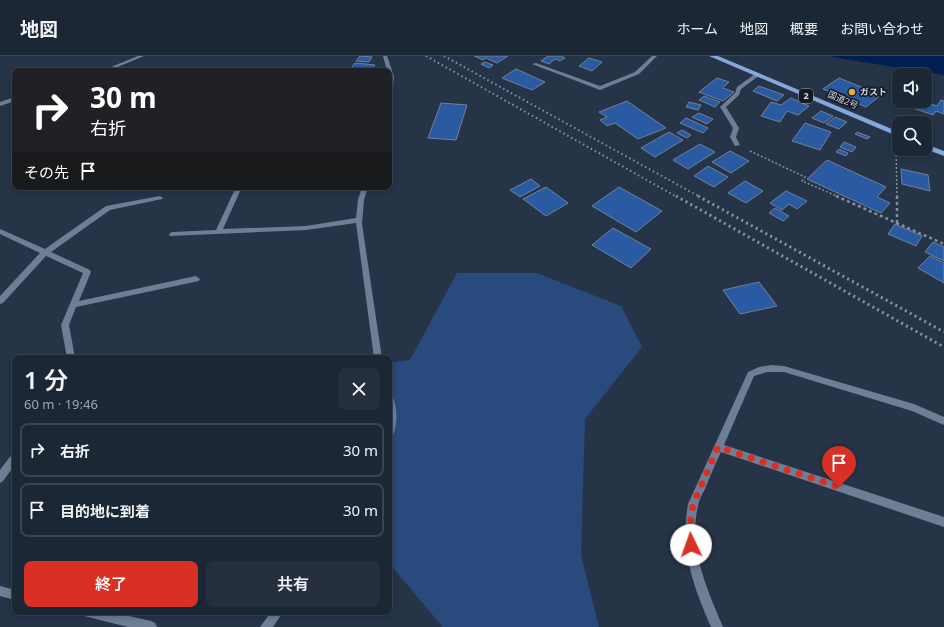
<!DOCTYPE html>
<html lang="ja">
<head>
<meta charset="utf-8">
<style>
	body { margin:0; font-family:"Noto Sans","Noto Sans JP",sans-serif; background:#252f3e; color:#f1f3f6; height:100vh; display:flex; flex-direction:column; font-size:15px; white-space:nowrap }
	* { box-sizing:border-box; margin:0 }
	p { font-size:13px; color:#a0a5ad }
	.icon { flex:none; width:22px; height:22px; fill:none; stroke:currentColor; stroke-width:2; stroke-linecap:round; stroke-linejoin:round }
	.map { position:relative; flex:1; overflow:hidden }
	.side { position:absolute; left:12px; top:299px; width:380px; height:260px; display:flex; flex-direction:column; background:#1c2736; border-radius:8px; box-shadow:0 2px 6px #0003,0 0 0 1px #3a4451 }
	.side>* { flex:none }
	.guide { position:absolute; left:12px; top:12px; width:380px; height:122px; border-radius:8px; box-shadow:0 2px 6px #0003,0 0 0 1px #3a4451; background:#202124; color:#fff; overflow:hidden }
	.tools { position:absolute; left:892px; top:12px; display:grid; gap:8px }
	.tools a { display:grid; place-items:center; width:40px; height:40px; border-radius:8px; background:#1c2736; box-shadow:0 2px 6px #0003,0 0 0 1px #3a4451; font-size:20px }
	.pin { position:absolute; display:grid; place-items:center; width:34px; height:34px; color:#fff; margin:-41px -17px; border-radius:50% 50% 50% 0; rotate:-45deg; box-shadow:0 0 4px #0007 }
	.pin .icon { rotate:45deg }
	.me { position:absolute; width:44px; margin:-22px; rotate:357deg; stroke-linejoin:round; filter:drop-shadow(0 0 3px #0008) }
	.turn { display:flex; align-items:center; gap:14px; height:84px; padding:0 12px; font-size:18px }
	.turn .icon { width:52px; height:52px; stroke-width:2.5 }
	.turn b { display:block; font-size:28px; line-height:34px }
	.then { display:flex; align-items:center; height:38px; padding:0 12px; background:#0003; gap:8px; font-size:15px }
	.round { display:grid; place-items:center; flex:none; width:42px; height:42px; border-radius:8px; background:#252f3e }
	.summary { display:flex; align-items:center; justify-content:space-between; height:68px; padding:0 12px }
	h1 { font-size:24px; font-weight:600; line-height:30px }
	.primary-button { display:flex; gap:8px; margin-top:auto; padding:8px 12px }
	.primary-button a { flex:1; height:46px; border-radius:8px; background:#d93025; color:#fff; font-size:16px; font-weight:600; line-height:46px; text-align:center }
	.primary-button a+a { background:#252f3e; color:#f1f3f6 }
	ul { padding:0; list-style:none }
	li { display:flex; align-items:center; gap:12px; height:54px; margin:0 8px 6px; padding:0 4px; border:2px solid #3a4451; border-radius:8px }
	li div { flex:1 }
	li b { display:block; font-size:15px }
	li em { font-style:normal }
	header { display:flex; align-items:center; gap:24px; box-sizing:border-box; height:56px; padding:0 20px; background:#1c2736; border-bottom:1px solid #3a4451 }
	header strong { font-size:19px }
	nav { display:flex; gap:22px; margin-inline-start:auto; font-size:14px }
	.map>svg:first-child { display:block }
</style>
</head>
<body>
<header>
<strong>地図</strong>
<nav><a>ホーム</a><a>地図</a><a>概要</a><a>お問い合わせ</a></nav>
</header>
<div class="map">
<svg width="944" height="571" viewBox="0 0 944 571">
	<rect width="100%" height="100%" fill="#263448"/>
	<path fill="#294a7c" d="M457,217H537L621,250L642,291L585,363L581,499L599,571H441L442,570L389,507V307L410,304Z"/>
	<path fill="#001f53" d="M829,0H944V19L844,3Z"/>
	<path fill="#2a5aa2" stroke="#718199" d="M360,0H361L372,1L369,6L356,5Z
		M474,0H508L497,7L486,2L483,4Z
		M548,0H561L565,2L560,5L555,3L549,8L541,5Z
		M589,2L602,6L592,15L579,10Z
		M485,6L493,9L489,12L481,8Z
		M355,7L375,9L370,15H349Z
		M516,13L545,26L532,34L502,22Z
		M717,22L729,26L723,32L734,36L723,45L699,36Z
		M839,22L881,39L866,51L823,33Z
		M759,30L784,39L777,45L753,35Z
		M704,40L720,46L715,51L699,44Z
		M791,42L809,50L798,59L787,55L780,66L761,60L771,46L781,49Z
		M941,44L944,45V58L936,55L933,59L907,50L910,47L905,45H922L937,50Z
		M627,45L666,72L638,83L615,67L607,70L600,64L607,61L599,56Z
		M689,46L701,49L698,54L686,51Z
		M441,47L467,49L456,84L428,82Z
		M821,55L833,60L824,67L812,62Z
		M699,57L713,63L707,68L692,61Z
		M835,61L847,66L839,73L826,68Z
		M686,62L708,72L703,77L680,67Z
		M805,67L831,76L820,94L792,85Z
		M682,74L691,79L687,82L677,77Z
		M669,76L683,84L655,101L641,92Z
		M857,76L870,81L867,83L855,78Z
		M844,86L856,91L852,96L840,91Z
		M700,88L715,96L688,113L673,104Z
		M839,93L848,97L846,100L836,96Z
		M730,95L749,105L731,117L712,106Z
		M827,104L886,131L877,141L890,147L881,157L807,123Z
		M708,110L728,121L714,131L694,120Z
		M901,113L928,119L930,135L902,128Z
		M531,123L540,130L520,141L510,134Z
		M745,125L763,135L746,147L728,137Z
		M546,131L568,147L546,160L523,143Z
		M619,131L662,155L636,176L592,150Z
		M786,135L807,145L797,153L789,148L782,154L770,147Z
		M775,152L789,160L783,165L769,157Z
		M895,168L922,180L916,190L888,178Z
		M613,172L651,193L631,212L592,189Z
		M933,186L944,191V205L925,196Z
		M930,200L944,207V227L918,212Z
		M759,226L777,250L740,258L723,234Z"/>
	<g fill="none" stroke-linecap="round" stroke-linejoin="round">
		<path stroke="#848e9f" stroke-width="1.5" stroke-dasharray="2 2" stroke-linecap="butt" d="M896,91L897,141
			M750,95L805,121L802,125L839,141"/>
		<path stroke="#848e9f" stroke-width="2.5" stroke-dasharray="3 3" stroke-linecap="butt" d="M836,140L944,188
			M897,140V167"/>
		<path fill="#6e7e95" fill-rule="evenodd" d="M138,0H144L108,15H101Z
			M383,0H387L394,20L392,44L389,46V15H387Z
			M652,0H657L639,18L600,34L532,8L536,7L600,30L635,16Z
			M755,18L760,19L741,33L739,39L726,51L739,72L736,81L740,89L735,90L730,81L733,72L720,51L735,37L737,31Z
			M15,41V45L0,50V46Z
			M236,131H242L223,173L306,170L356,162L358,144L362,131H368L364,144L362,168L382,302H374L356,167L306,174L170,180L169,178L172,176L216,174Z
			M160,140L163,142L162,143L110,154L51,196L90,214L91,216L79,245L196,220L200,223L199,225L76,251L69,269L75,302H67L61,269L83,217L46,200L3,247L0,248V240L40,197L0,178V173L45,193L106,150Z
			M771,309L784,310L914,348L944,361V369L912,355L784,316H767L754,320L724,389L944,461V471L721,396C715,408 710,421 705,433C702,438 699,444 698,450C688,493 707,532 723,571H711C693,529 680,495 688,448L748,316L759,311Z
			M389,338L392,339C398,353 398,368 392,382L389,383Z
			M15,397V409L3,425L0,427V414L12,398Z
			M0,530L15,534V544L0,540Z
			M83,556H111L151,565L155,567L157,571H128L84,560Z
			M271,556H283L273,571H260Z"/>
		<path fill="#84a8dd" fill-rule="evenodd" d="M709,0H718L899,76V81Z
			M925,88L944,95V100L925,93Z"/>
		<path stroke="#8993a3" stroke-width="2" stroke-dasharray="1.5 3" stroke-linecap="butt" d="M426,0L677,141
			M444,0L700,141"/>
		<path stroke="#8993a3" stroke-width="3" stroke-dasharray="2 3.5" stroke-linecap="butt" d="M676,140L944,291
			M698,140L944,276"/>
	</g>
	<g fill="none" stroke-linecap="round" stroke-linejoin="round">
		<path stroke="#d93025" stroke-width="7" stroke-dasharray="0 12.6" d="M691,489L690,469L693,448L718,391L839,431"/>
	</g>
	<circle fill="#e9ab38" stroke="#151b25" stroke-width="1.5" cx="852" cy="36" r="4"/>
	<g text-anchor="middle" stroke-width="3.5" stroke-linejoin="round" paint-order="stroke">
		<g font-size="9" font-weight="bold" fill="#d2dae7" stroke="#151b25" text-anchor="start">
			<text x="860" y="39">ガスト</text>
		</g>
		<rect fill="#151b25" stroke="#99a1ad" stroke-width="1" x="799" y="33" width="14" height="14" rx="3"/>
		<g font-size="9" font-weight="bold" fill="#d2dae7">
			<text x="806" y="43">2</text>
		</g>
		<g font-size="9" fill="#d2dae7" stroke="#151b25">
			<text transform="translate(843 44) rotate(23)" y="3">国道2号</text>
		</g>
	</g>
</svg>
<div class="tools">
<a><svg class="icon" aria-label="sound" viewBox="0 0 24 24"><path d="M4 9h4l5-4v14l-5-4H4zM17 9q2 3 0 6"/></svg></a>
<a><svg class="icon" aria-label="search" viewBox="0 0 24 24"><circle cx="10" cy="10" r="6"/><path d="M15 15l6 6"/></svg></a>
</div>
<div class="pin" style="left:839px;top:431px;background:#d93025"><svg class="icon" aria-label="arrive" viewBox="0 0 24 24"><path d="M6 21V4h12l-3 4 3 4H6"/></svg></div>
<svg class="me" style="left:691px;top:489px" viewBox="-20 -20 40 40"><circle r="19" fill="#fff"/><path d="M0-13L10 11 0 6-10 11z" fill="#d93025"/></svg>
<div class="guide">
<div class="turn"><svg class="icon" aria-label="right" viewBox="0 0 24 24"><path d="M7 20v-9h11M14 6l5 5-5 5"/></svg><div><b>30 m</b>右折</div></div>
<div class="then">その先<svg class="icon" aria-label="arrive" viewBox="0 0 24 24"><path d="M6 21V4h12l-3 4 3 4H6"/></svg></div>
</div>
<section class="side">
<div class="summary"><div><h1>1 分</h1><p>60 m · 19:46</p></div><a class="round"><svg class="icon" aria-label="close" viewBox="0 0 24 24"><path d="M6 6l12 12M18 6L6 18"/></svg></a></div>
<ul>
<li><svg class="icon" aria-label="right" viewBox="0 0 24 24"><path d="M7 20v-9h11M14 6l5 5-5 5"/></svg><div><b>右折</b></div><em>30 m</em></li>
<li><svg class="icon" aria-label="arrive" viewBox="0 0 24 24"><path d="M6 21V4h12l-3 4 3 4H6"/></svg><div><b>目的地に到着</b></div><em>30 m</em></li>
</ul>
<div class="primary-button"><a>終了</a><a>共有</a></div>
</section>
</div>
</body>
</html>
